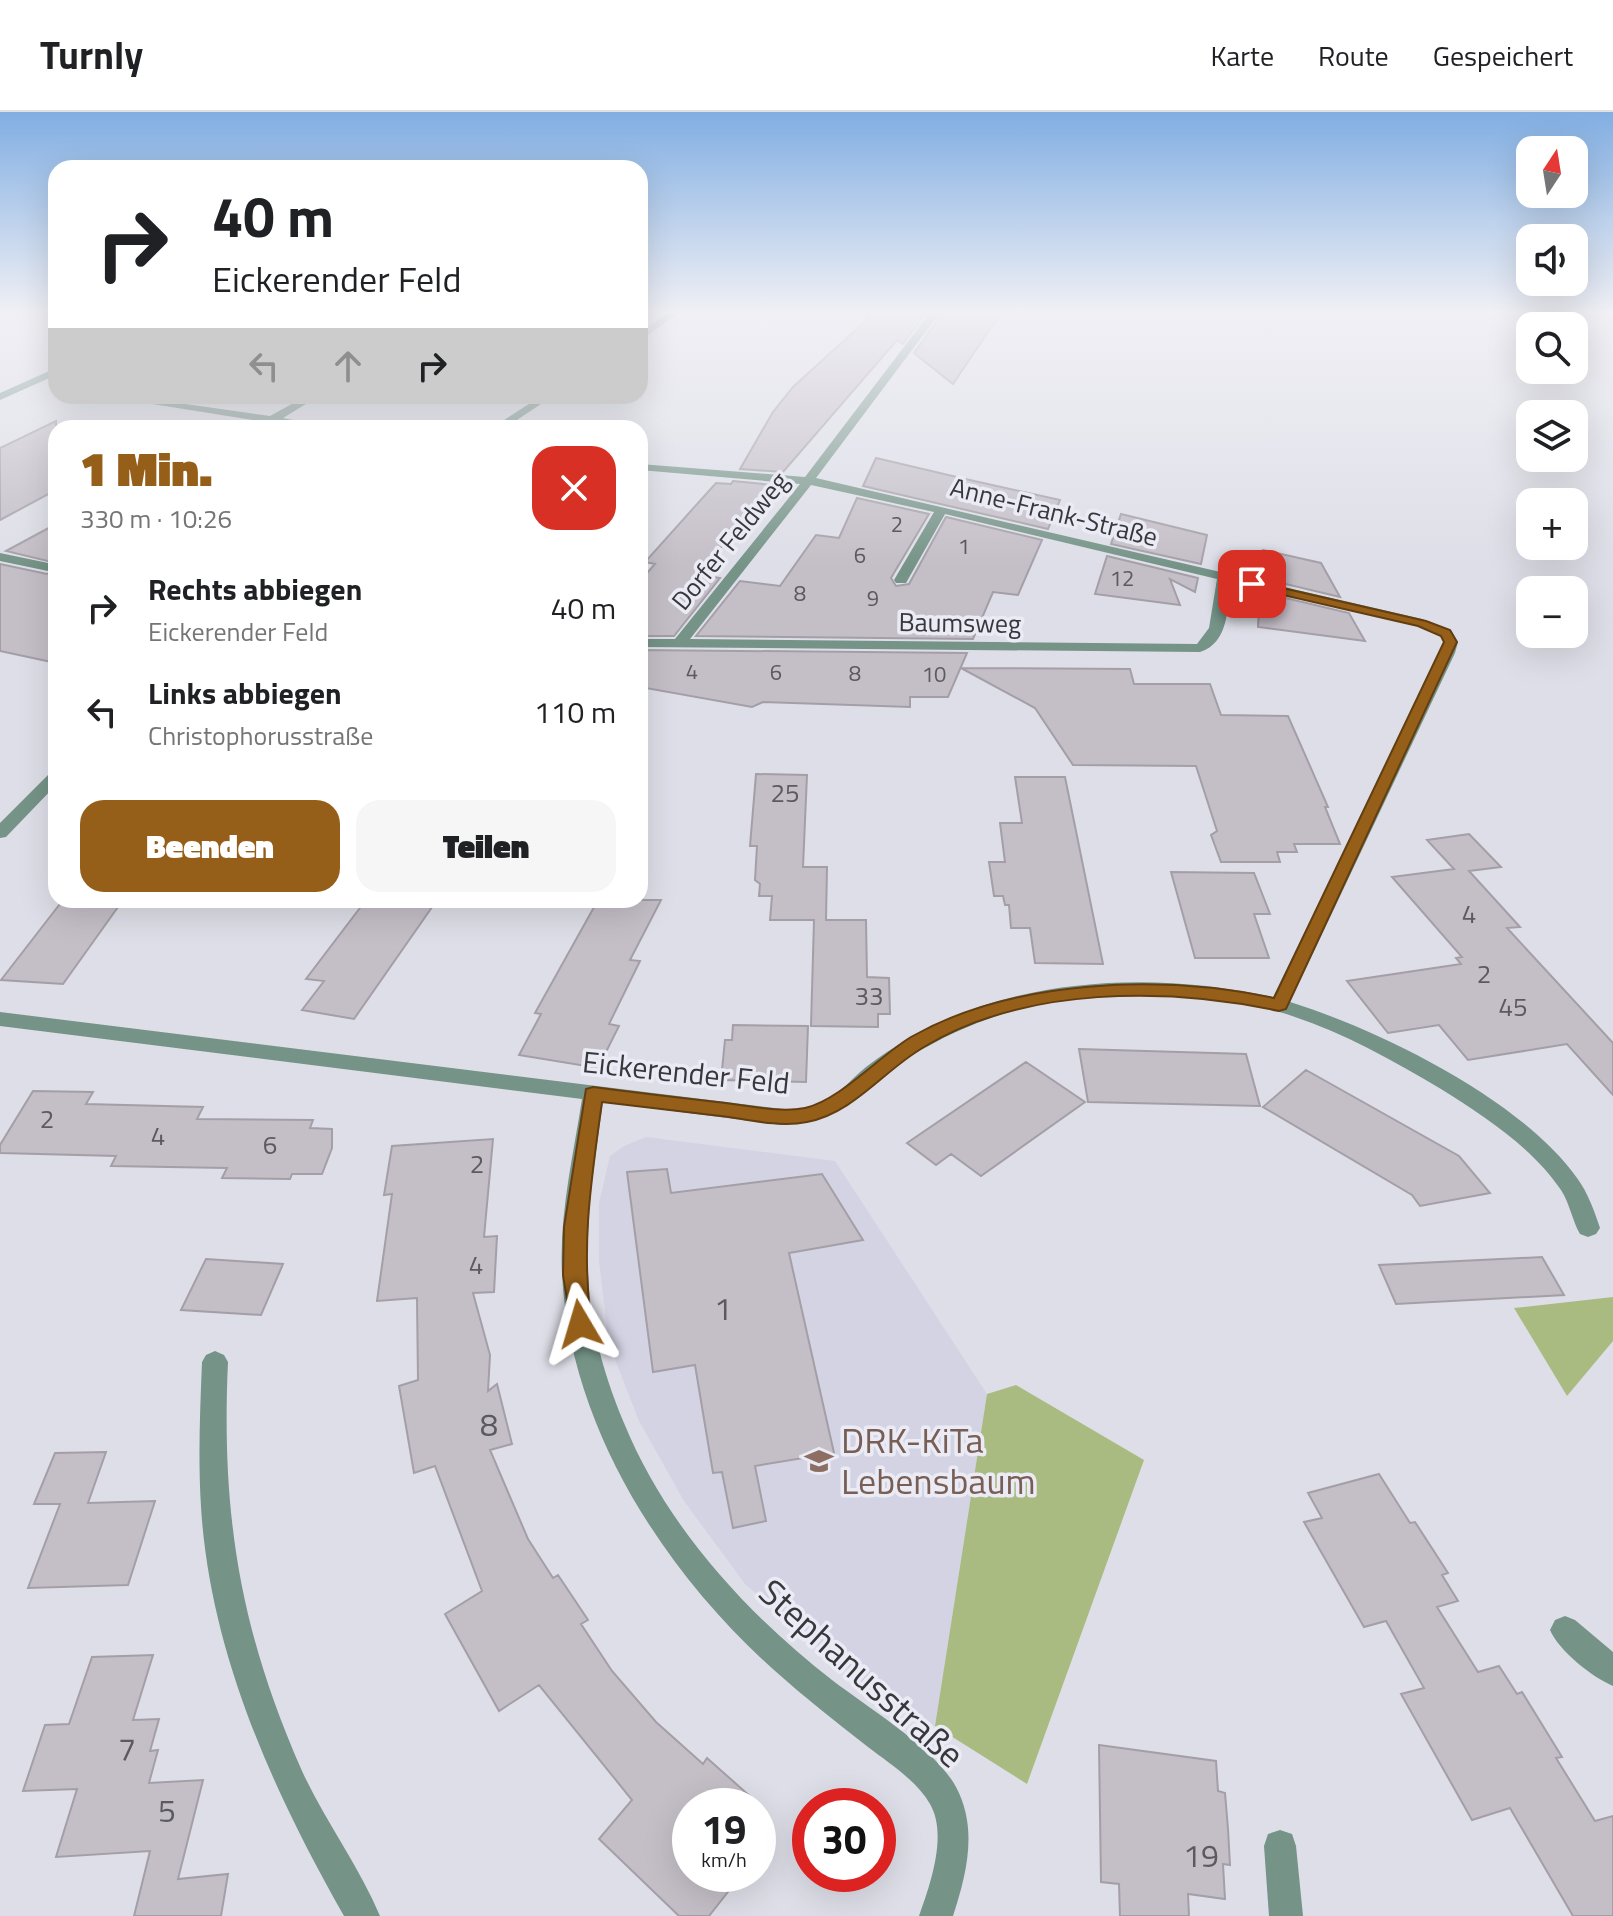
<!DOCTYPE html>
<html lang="de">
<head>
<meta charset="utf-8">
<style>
	body { margin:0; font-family:"Titillium Web",sans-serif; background:#f6f6f6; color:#202124; height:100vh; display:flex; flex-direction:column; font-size:30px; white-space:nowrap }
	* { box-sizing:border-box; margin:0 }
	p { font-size:26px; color:#757577 }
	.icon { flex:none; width:44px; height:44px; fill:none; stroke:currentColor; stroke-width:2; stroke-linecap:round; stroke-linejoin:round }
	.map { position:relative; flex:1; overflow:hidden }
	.sheet { position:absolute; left:48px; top:308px; width:600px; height:488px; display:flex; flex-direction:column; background:#fff; border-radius:24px; box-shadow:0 8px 32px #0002 }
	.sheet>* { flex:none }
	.banner { position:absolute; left:48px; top:48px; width:600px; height:244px; border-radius:24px; box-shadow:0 8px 32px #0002; background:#fff; color:#202124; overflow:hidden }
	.needle { width:52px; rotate:12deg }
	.tools { position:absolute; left:1516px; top:24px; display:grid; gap:16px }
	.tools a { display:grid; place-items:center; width:72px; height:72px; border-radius:16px; background:#fff; box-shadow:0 8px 32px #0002; font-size:40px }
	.speed { position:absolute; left:672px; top:1676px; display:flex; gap:16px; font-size:40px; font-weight:700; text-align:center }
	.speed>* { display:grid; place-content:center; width:104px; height:104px; border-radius:50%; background:#fff; box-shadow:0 8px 32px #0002; line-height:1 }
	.speed small { font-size:20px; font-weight:400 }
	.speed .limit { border:12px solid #d22; background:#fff; color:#111 }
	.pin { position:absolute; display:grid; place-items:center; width:68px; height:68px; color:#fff; margin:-34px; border-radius:16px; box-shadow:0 4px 12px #0006 }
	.me { position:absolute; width:88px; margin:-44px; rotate:353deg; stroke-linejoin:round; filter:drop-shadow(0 0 6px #0008) }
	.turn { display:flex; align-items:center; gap:28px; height:168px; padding:0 32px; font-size:36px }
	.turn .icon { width:104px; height:104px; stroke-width:2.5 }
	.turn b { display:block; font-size:56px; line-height:68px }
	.lanes { display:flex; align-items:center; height:76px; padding:0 32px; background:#0003; justify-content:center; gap:40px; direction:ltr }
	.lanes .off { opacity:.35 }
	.round { display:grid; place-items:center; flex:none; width:84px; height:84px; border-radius:24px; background:#f6f6f6 }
	.head { display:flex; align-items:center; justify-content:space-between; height:136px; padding:0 32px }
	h1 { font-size:48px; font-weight:800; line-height:60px; color:#965f19 }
	.cta { display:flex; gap:16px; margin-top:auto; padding:16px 32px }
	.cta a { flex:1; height:92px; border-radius:24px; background:#965f19; color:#fff; font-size:32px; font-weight:800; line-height:92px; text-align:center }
	.cta a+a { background:#f6f6f6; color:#202124 }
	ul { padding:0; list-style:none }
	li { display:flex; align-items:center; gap:24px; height:104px; padding:0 32px }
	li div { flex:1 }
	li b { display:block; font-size:30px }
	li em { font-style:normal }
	header { display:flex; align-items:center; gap:48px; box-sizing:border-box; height:112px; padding:0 40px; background:#fff; border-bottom:2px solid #e0e0e0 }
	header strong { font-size:38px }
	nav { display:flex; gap:44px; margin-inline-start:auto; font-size:28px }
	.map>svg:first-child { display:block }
</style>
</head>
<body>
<header>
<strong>Turnly</strong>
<nav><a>Karte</a><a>Route</a><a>Gespeichert</a></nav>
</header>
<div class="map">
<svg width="1613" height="1804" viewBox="0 0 1613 1804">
	<rect width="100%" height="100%" fill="#dedee8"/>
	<path fill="#d3d3e4" d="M646,1025L835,1049L987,1282L935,1614L875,1583L745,1472L684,1389L639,1309L609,1232L599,1149V1091L610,1044L624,1034Z"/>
	<path fill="#a9bb81" d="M1613,1185V1229L1567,1284L1514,1196Z
		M1016,1273L1144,1348L1027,1672L935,1614L987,1282Z"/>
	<path fill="#c4bec7" stroke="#a49fa7" stroke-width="2" d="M865,202H925L903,232L897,228L783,360L740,357L773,300L793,275L869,206Z
		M942,202H1000L953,272L914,241Z
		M56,309V378L0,408V336Z
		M876,346L961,366L1060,388L1048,417L863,374Z
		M733,369L773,373L698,463L720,466L674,524H640V469L655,452L645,450L716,371L731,372Z
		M857,386L929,402L891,466L896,474L909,472L946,405L1042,428L1018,483L993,480L973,527L696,524L740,469L780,474L816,423L839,426Z
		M1121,402L1207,423L1201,452L1111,432Z
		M56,412V451L6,439Z
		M1263,438L1321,451L1340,485L1261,466Z
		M1107,444L1198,466L1195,480L1170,467L1180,493L1095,482Z
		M0,452L47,462L56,458V551L0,539Z
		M1260,480L1349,501L1365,529L1258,515Z
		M640,538L967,541L948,585H910V595L763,590L752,595L640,575Z
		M961,556L1130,557L1134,572H1210L1221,603L1288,604L1328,695H1325L1340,732H1294L1297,740H1277L1280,750H1221L1211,723L1217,719L1196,654L1073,653L1035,596Z
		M756,662L807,663L803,755H827L826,808H866L867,865L889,866L890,902H878V915L811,914L814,808H770L772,784H759L760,772L755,768L757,734H750Z
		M1015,665H1065L1103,852L1035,851L1030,816H1011L1009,793H1005L1003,784H994L989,750H1005L1000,711H1022Z
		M1469,722L1501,755L1469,759L1520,815L1507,816L1613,931V983L1567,932L1468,948L1439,913L1388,921L1347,869L1461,852L1456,846L1462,845L1392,765L1454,757L1427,728Z
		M1171,760L1254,761L1270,802H1254L1269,846H1195Z
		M63,788H123L63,872L1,868Z
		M366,788H437L354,907L302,898L324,869L306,867Z
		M598,788H661L630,848L640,849L609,912L619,914L598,956L519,943L541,902L535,901Z
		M733,913L808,914L806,970L721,968L725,928H732Z
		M1079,937L1246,942L1260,994L1088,990Z
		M1026,950L1085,990L981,1064L951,1042L936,1053L907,1031Z
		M1306,958L1459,1044L1490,1081L1420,1094L1412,1083L1263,995Z
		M33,979L93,980L86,992L203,995L197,1007L313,1008L310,1016L332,1017V1036L322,1062H292L290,1067L222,1066L227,1056L111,1054L116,1044L0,1041V1033Z
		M493,1027L484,1125L497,1124L494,1180L473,1181L490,1243L488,1279L497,1272L512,1332L490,1338L528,1427L553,1466L558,1463L588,1508L581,1512L612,1559L656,1610L703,1652L707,1646L761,1694H690V1762H742L709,1804H679L599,1727L632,1688L539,1573L499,1599L445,1502L482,1479L435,1354L414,1361L399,1274L418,1268L417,1186L377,1189L392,1082L384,1083L392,1034Z
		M667,1057L671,1081L822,1062L863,1128L789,1141L834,1341L755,1354L766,1409L733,1416L722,1360L713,1361L695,1253L653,1260L627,1060Z
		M1542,1145L1564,1183L1396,1192L1379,1153Z
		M206,1147L283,1152L261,1203L181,1198Z
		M106,1340L88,1391L155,1389L128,1473L28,1476L60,1392H34L55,1341Z
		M1379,1362L1410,1411L1415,1410L1448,1461L1442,1463L1458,1489L1437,1495L1478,1560L1499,1554L1517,1582L1522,1580L1562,1645L1556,1646L1595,1709L1613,1704V1804H1573L1510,1696L1472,1708L1401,1582L1424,1576L1386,1509L1364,1515L1304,1410L1322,1406L1308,1381Z
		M153,1543L133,1608L159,1607L150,1639L158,1638L149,1671L203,1668L178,1767L228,1762L221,1804H134L150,1739L56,1745L77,1677L23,1679L45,1613L69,1612L92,1545Z
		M1099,1633L1216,1649L1218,1679L1225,1681L1228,1717L1230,1753L1223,1752L1225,1787L1188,1782L1189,1804H1120L1119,1772L1101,1770Z"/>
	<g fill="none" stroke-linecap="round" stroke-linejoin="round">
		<path fill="#759387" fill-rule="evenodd" d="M666,202H677L640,229V221Z
			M929,202H939L816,366L1422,507L1451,518L1458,530L1455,541L1290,890C1380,918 1522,988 1577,1066C1588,1081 1594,1098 1600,1116L1596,1122L1588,1125L1580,1122C1572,1108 1570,1092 1561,1078C1532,1035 1484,1004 1441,977C1389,946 1335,916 1276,899C1182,872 1068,875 977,911C947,923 918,938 892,957C846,989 844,1009 782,1013L603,990C585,1116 573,1189 624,1311C666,1414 746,1501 832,1568C867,1595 936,1637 956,1675C978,1716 967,1761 953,1804H919C930,1773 948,1723 930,1692C917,1669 889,1651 868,1635C836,1610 804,1585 774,1558C663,1459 570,1314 562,1162C559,1103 573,1045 582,987L0,914V900L782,997C794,997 807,997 818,993C837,985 850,968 866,955C880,944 896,934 911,925C1019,864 1155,859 1273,885L1441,541L1444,530L1440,524L1417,514L1230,470C1228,495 1229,531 1200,540L640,535V527H675L800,372L640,358V352L805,365ZM811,373L934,400L894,468L896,471H906L945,402L1217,467L1209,516L1197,532L690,527Z
			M56,256V263L0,288V281Z
			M102,284H129L270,304L306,284H319L283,306L332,316H304Z
			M541,284H553L505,316H492Z
			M0,441L53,452L55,455L48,459L0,449Z
			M56,659V673L6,725L0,726V711L50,661Z
			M215,1239L224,1243L228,1250C221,1402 240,1519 302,1659C325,1709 359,1754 380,1804H344C273,1679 210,1541 201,1395C198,1347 200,1299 202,1250L206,1243Z
			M1565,1504L1575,1508L1613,1540V1574C1592,1565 1559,1539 1550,1518L1555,1508Z
			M1280,1718L1292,1722L1296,1734L1303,1804H1269L1264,1734L1268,1722Z"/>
	</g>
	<linearGradient id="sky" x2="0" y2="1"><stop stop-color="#81aee2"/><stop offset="0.44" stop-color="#f0f0f5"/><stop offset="1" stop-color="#f0f0f5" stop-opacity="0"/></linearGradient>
	<rect width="1613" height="455" fill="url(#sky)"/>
	<path fill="#965f19" stroke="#623e10" stroke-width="2" d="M1252,469L1426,509L1450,518L1457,530L1286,897L1279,899C1168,875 1025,874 924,935C884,958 854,1001 807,1010C782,1015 754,1009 729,1005C686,1000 644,995 602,990C591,1070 581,1130 591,1212L588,1218L580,1221L572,1218L563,1163L564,1115L586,977L593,975C638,981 682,986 726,991C751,994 781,1001 805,996C840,988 878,945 911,925C1013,867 1161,862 1274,886L1444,530L1441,524L1418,514L1248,475L1246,472Z"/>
	<defs>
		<symbol id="school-bare" viewBox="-9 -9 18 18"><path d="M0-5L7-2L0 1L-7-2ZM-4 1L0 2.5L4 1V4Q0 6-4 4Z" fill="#8d6e63" stroke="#ebebf5" stroke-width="2.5" paint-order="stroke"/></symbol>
	</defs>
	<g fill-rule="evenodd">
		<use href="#school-bare" x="799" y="1329" width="40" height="40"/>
	</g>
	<g text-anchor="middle" stroke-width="7" stroke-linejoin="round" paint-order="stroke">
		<g font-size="22" fill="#5b5a5f">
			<text x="897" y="420">2</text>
			<text x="964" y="442">1</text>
			<text x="860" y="451">6</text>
			<text x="1122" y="474">12</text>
			<text x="800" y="489">8</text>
			<text x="873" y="494">9</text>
			<text x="692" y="567">4</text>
			<text x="776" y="568">6</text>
			<text x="855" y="569">8</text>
			<text x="934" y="570">10</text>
		</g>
		<g font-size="26" fill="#38383c" stroke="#ebebf5">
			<text transform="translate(1054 400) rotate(14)" y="9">Anne-Frank-Straße</text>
			<text transform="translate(730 429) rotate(-51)" y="9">Dorfer Feldweg</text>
			<text transform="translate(960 511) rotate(1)" y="9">Baumsweg</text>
		</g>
		<g font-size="26" fill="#5b5a5f">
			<text x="785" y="690">25</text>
			<text x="1469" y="811">4</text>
			<text x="1484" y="871">2</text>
			<text x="869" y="893">33</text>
			<text x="1513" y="904">45</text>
			<text x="47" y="1016">2</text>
			<text x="158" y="1033">4</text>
			<text x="270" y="1042">6</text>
			<text x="477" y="1061">2</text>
			<text x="476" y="1162">4</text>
		</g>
		<g font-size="30" fill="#38383c" stroke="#ebebf5">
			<text transform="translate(686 961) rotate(6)" y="10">Eickerender Feld</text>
		</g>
		<g font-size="32" fill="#5b5a5f">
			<text x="723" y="1208">1</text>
			<text x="489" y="1324">8</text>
			<text x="127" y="1649">7</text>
			<text x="167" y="1710">5</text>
			<text x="1201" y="1755">19</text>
		</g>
		<g font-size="36" fill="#785e54" stroke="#ebebf5" text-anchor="start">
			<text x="841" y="1341">DRK-KiTa<tspan x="841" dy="41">Lebensbaum</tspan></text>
		</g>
		<g font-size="36" fill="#38383c" stroke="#ebebf5">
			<text transform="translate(862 1561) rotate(42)" y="13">Stephanusstraße</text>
		</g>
	</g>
</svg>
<div class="tools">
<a><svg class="needle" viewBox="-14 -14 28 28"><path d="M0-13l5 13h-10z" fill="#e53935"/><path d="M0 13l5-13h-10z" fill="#757577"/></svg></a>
<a><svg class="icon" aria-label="sound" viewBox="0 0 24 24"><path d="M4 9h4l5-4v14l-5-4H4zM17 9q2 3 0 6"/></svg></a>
<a><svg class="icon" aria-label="search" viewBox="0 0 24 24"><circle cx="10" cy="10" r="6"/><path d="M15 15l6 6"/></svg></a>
<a><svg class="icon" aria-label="layers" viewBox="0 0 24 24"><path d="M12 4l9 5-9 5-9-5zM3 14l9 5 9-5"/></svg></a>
<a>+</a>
<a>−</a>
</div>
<div class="speed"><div>19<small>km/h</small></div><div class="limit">30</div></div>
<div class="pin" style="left:1252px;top:472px;background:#d93025"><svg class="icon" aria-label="arrive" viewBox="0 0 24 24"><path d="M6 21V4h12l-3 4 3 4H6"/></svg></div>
<svg class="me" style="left:580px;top:1212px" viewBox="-20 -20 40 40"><path d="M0-17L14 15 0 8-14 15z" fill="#965f19" stroke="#fff" stroke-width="4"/></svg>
<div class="banner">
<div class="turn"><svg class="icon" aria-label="right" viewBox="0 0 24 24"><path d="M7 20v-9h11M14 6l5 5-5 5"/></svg><div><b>40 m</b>Eickerender Feld</div></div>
<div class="lanes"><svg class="icon off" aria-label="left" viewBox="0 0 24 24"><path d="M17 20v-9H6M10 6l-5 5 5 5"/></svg><svg class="icon off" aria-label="ahead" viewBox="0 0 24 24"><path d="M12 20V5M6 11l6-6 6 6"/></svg><svg class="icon" aria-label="right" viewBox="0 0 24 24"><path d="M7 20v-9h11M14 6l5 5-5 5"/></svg></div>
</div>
<section class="sheet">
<div class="head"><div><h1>1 Min.</h1><p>330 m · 10:26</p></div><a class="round" style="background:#d93025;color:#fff"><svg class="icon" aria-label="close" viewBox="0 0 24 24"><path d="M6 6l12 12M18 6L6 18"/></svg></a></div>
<ul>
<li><svg class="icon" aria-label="right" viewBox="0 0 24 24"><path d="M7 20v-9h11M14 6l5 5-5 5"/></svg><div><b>Rechts abbiegen</b><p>Eickerender Feld</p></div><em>40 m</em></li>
<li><svg class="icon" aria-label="left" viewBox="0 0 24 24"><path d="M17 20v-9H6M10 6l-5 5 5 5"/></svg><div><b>Links abbiegen</b><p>Christophorusstraße</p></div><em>110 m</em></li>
</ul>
<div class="cta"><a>Beenden</a><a>Teilen</a></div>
</section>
</div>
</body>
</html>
